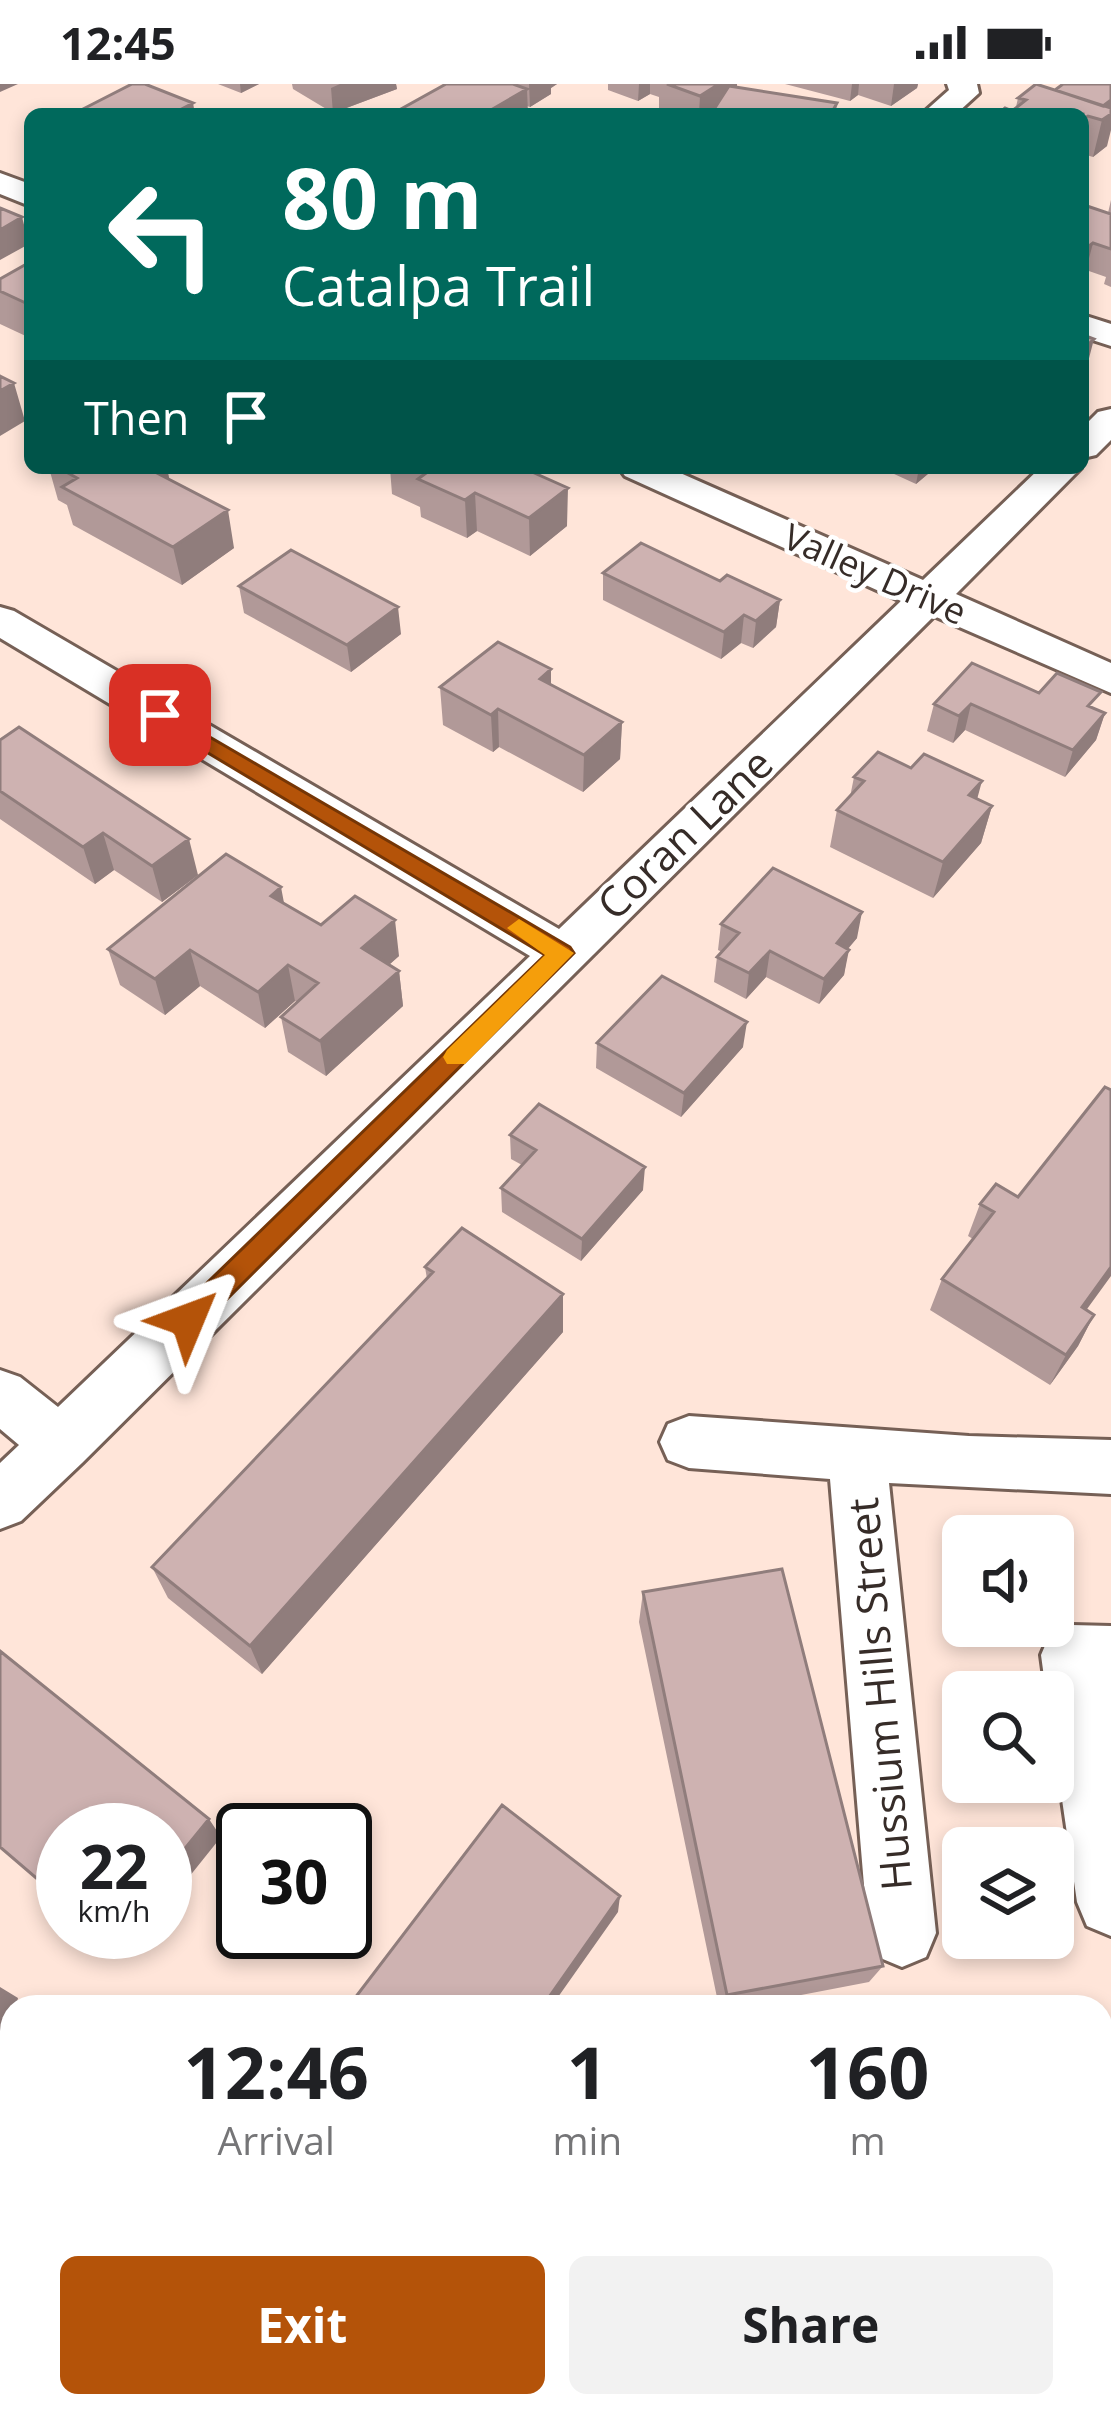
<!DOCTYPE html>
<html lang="en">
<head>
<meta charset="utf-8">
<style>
	body { margin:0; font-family:"Open Sans",sans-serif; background:#f2f2f2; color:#202124; height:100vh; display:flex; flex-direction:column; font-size:45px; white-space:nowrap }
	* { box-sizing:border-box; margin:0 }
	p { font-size:39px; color:#757577 }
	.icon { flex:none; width:66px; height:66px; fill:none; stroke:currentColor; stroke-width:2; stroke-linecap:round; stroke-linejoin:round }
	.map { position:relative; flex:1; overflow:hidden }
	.panel { position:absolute; left:0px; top:1911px; width:1113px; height:423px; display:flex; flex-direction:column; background:#fff; border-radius:36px 36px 0 0; box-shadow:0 6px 18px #0003 }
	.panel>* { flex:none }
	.banner { position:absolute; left:24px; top:24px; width:1065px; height:366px; border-radius:18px; box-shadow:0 6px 18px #0003; background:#00695c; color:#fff; overflow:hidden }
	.tools { position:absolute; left:942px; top:1431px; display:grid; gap:24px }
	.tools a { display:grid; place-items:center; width:132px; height:132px; border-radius:18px; background:#fff; box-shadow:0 6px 18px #0003; font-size:60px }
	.speed { position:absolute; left:36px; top:1719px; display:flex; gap:24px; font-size:60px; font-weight:700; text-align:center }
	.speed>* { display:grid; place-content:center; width:156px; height:156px; border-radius:50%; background:#fff; box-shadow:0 6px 18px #0003; line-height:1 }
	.speed small { font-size:30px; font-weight:400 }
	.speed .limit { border:6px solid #111; border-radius:18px; background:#fff; color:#111 }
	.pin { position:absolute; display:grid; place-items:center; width:102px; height:102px; color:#fff; margin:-51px; border-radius:24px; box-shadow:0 6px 18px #0006 }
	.me { position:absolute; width:132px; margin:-66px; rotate:46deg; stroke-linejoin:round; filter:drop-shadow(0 0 9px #0008) }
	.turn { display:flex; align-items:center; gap:42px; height:252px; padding:0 60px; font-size:54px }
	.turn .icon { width:156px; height:156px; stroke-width:2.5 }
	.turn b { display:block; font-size:84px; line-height:102px }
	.then { display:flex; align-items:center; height:114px; padding:0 60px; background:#0003; gap:24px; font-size:45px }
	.eta { display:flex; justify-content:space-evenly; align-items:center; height:204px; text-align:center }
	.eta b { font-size:72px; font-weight:700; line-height:84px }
	.primary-button { display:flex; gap:24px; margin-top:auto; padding:24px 60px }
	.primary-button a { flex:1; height:138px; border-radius:18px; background:#b45309; color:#fff; font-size:48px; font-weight:700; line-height:138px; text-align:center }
	.primary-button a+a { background:#f2f2f2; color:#202124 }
	.status { display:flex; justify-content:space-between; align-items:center; height:84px; padding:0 60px; background:#fff; direction:ltr }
	.status svg { height:33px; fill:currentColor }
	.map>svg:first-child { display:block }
</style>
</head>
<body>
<div class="status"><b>12:45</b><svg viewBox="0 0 49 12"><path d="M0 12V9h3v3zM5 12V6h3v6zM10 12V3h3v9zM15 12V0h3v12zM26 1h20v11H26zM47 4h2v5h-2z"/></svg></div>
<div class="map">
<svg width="1111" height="2332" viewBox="0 0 1111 2332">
	<rect width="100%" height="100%" fill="#ffe5d9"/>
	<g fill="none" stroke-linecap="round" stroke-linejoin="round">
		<defs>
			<path id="minor" d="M947,0H977L979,9L956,30H922L949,6Z
				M0,89L30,100V122L0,110Z
				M1083,231L1111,240V262L1083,253Z
				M1111,325V356L1096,371L1083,374V343L1098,328Z
				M619,384H669L923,496L1040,384H1081L956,510L1111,579V609L934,532L82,1379L21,1437L0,1445V1379L19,1361L0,1345V1286L20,1293L58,1323L530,872L0,554V523L14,527L559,845L901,517L625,392Z
				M689,1332L969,1352L1111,1356V1410L889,1399L936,1849L926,1873L902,1883L878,1873L868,1849L830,1395L689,1384L668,1376L660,1358L668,1340Z
				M1072,1541L1111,1542V1852L1087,1842L1077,1818L1053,1654V1608H1046L1041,1571L1050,1550Z
				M0,2199L12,2200V2276L0,2275Z"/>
		</defs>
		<use href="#minor" stroke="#766056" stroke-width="6"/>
		<use href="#minor" fill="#fff" fill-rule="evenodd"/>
	</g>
	<path fill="#b19998" d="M218,0H259L241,9Z
		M292,0H396L397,5L333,29L293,5Z
		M446,0H557L551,4V10L530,23L527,22L528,30H392Z
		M608,0H737V3L837,19L836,30H677L659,24V13L650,10L638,17L608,6Z
		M785,0H918L917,4L891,22L858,11L850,17Z
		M1111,0L1107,62L1093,73L1083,70V30L1012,27L1016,23L1018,14L1054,6Z
		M1111,116V203L1104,200L1106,193L1086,186L1083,188V125L1108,129Z
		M30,178V254L0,240V195Z
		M49,384H167L169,396L234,464L182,501L73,441L67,421L58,416Z
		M390,384H523L567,442L530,472L477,447L467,454L421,433L420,423L392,410Z
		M881,384H935L916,400Z
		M603,489L720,497L780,516L776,543L753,564L741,559L721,575L603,516Z
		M239,502L401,550L351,588L244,529Z
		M551,601L622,638L620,675L583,708L499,663L493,668L443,641L440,603Z
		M1039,609L1105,629L1096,656L1065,693L965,646L953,659L927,647L934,620Z
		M0,656L198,791L162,818L114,786L95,800L0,735Z
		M911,684L992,722L981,759L933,814L830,763L837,726L850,713L854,693Z
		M284,819L321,841L399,872L389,881L399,887L403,922L326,992L288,968L281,933L297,918L295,917L265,944L200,902L165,931L120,901L108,865Z
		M721,840L857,854L848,865L844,891L819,920L766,893L746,915L714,898L717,873L722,868L718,866Z
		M597,959L743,963L681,1033L596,984Z
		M510,1051L643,1106L581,1177L502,1128L501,1104L522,1081L511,1075Z
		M996,1100L1086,1226L1094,1231L1078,1262L1050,1301L930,1226L942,1195L973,1155L968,1152L980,1120Z
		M425,1183L563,1248L262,1590L168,1514L152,1483L427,1195Z
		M643,1508L883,1882L869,1898L738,1923H719L639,1538Z"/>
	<path fill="#907d7c" d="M0,0H18L0,8Z
		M240,0H259L241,9Z
		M340,0H396L397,5L333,29L331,4Z
		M529,0H557L551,4V10L530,23Z
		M639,0H650V10L638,17Z
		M719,0H737L736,14L710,30H699L700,12Z
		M852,0H859L858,11L850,17Z
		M894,0H918L917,4L891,22Z
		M527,5L528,30H484Z
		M1111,16V46L1107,62L1093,73L1102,36L1103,22Z
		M193,19L195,30H172Z
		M22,133L29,160L0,176V146Z
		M1093,159L1086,186L1083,188L1085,165Z
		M1094,255L1087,282L1083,286V265Z
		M14,299L25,337L0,352V307Z
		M158,384H167L174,417L153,387Z
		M919,384H935L916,400Z
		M568,404L567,442L530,472L529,434Z
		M475,409L477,447L467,454L465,416Z
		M228,426L234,464L182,501L173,463Z
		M780,516L776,543L753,564L756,537Z
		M398,523L401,550L351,588L347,561Z
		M744,531L741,559L721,575L724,548Z
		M551,585V623L540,595Z
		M971,620L965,646L953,659L959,632Z
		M498,625L499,663L493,668L491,631Z
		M1105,629L1096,656L1065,693L1073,666Z
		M622,638L620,675L583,708L584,671Z
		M982,697L972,734L969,711Z
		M992,722L981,759L933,814L943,778Z
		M103,749L114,786L95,800L83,763Z
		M189,755L198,791L162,818L152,782Z
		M281,803L288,840L271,812Z
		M862,828L857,854L831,884L837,859Z
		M395,836L399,872L367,900L362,864Z
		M190,866L200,902L165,931L155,895Z
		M849,866L844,891L819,920L824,895Z
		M770,867L766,893L746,915L749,889Z
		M288,881L295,917L265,944L258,908Z
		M399,887L403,922L326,992L320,957Z
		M747,938L743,963L681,1033L684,1009Z
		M645,1083L643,1106L581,1177L582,1155Z
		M1111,1183V1192L1066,1254L1082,1223Z
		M563,1210V1248L262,1590L250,1562Z
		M1094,1231L1078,1262L1050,1301L1066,1271Z
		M209,1735L221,1753L165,1823V1789Z
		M620,1812L618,1828L551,1923H542Z
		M117,1848H145L126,1871L109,1857Z
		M0,1903L18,1914L16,1923H12V1941L0,1996Z"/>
	<path fill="#ceb2b1" stroke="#907d7c" stroke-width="3" d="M132,0H145L193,19L172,30H95L83,25Z
		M446,0H513L527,5L484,30H392Z
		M667,0H719L700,12Z
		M1036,0L1111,24V30L1102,36L1088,32L1083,35V30H998L1005,24L1012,27L1026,16L1018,14Z
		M1063,0H1111V16L1103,22L1055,6Z
		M729,2L837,19L831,30H711Z
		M1087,122L1111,130V165L1093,159L1085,165L1083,164V125Z
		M0,124L22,133L0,146Z
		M30,178V221L0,207V195Z
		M1083,251L1094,255L1083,265Z
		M0,292L14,299L0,307Z
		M59,384H158L153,387L228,426L173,463L62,403L77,394Z
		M414,384H523L568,404L529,434L475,409L465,416L418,395L426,389Z
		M641,459L720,497L727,491L780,516L756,537L744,531L724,548L603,489Z
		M291,466L398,523L347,561L239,502Z
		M498,558L551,585L540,595L622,638L584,671L498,625L491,631L440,603Z
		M972,579L1039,609L1057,589L1101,608L1088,622L1105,629L1073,666L971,620L959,632L934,620Z
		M19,643L189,755L152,782L103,749L83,763L0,707V656Z
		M878,668L911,684L924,670L982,697L969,711L992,722L943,778L837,726L864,697L854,693Z
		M226,770L281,803L271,812L321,841L355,812L395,836L362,864L399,887L320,957L281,933L318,899L288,881L258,908L190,866L155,895L108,865Z
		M773,784L862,828L837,859L849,866L824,895L770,867L749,889L717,873L739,849L721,840Z
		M662,892L747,938L684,1009L597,959Z
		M1105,1003L1111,1006V1183L1082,1223L1094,1231L1066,1271L942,1195L994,1128L980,1120L996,1100L1018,1113Z
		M539,1020L645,1083L582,1155L501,1104L536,1066L510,1051Z
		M462,1144L563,1210L250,1562L152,1483L433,1188L425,1183Z
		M782,1485L883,1882L727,1911L643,1508Z
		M0,1567L209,1735L165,1789V1746H63V1817L0,1763Z
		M502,1721L620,1812L542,1923H348Z
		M99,1848H117L109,1857Z"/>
	<path fill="#b45309" stroke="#753606" stroke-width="3" d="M160,624L570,863L574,869L197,1245H178L173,1236L178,1227L545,871L153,636V626Z"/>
	<path fill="#f59e0b" d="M519,835L574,869L465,980H447L443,973L447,966L545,871L507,844Z"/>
	<g text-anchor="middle" stroke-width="9" stroke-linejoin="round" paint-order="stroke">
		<g font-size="36" fill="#362c28" stroke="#fff">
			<text transform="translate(875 490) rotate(24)" y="13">Valley Drive</text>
		</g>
		<g font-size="42" fill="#362c28" stroke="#fff">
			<text transform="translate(685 750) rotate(-44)" y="15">Coran Lane</text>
			<text transform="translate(880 1610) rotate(-95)" y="15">Hussium Hills Street</text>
		</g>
	</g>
</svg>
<div class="tools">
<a><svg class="icon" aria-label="sound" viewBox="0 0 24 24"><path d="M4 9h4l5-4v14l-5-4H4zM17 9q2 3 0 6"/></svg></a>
<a><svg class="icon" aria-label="search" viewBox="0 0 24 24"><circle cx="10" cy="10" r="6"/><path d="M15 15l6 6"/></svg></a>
<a><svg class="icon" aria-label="layers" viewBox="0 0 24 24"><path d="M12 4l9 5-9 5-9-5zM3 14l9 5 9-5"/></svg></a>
</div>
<div class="speed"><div>22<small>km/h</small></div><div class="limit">30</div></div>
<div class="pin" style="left:160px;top:631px;background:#d93025"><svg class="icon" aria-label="arrive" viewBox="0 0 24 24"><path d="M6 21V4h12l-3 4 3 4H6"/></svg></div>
<svg class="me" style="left:188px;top:1236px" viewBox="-20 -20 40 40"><path d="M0-17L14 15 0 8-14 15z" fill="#b45309" stroke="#fff" stroke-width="4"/></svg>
<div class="banner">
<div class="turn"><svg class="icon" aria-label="left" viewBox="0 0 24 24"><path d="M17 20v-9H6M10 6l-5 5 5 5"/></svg><div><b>80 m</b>Catalpa Trail</div></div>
<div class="then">Then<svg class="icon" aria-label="arrive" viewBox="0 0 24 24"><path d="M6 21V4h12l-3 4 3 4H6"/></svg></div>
</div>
<section class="panel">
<div class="eta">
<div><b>12:46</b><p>Arrival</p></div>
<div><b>1</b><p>min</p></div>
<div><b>160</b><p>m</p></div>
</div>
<div class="primary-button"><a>Exit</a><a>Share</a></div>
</section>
</div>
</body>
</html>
